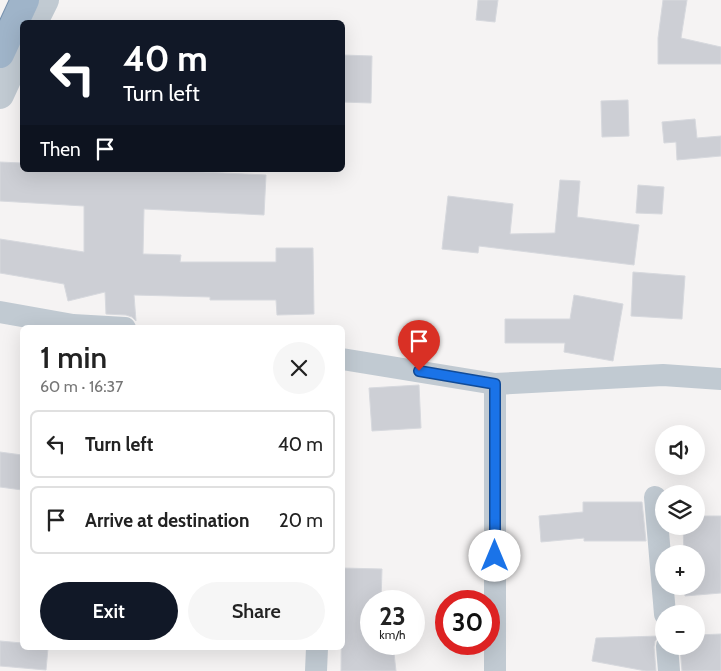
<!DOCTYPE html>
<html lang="en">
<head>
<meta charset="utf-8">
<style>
	body { margin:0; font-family:Cabin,sans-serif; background:#f6f6f6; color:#222; height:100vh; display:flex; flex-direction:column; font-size:19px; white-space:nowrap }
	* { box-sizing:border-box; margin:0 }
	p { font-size:16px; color:#767676 }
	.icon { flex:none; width:28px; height:28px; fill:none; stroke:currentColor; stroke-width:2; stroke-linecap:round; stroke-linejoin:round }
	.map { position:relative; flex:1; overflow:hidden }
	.details { position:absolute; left:20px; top:325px; width:325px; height:325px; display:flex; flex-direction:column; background:#fff; border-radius:8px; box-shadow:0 5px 20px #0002 }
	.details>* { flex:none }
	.guide { position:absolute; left:20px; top:20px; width:325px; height:152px; border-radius:8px; box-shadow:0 5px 20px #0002; background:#111827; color:#fff; overflow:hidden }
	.tools { position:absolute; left:655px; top:425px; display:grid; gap:10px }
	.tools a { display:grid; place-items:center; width:50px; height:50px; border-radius:50%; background:#fff; box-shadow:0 5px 20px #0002; font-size:25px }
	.speed { position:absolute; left:360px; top:590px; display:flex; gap:10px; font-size:25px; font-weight:700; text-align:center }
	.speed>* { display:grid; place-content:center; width:65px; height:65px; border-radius:50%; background:#fff; box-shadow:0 5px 20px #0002; line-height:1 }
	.speed small { font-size:12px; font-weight:400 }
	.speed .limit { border:8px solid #d22; background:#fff; color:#111 }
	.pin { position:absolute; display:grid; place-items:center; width:42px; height:42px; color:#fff; margin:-51px -21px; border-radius:50% 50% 50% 0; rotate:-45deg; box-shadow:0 0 5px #0007 }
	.pin .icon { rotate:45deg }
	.me { position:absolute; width:55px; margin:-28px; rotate:0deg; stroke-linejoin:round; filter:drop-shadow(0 0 4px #0008) }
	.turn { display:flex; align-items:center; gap:18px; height:105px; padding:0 20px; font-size:22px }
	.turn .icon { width:65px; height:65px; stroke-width:2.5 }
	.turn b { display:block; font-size:35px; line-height:42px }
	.then { display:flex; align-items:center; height:48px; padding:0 20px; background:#0003; gap:10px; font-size:19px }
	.round { display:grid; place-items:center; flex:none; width:52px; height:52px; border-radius:26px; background:#f6f6f6 }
	.head { display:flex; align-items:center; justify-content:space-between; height:85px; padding:0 20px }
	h1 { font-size:30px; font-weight:600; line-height:38px }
	.primary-button { display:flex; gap:10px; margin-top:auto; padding:10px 20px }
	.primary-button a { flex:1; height:58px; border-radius:30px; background:#111827; color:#fff; font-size:20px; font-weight:600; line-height:58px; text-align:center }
	.primary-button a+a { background:#f6f6f6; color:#222 }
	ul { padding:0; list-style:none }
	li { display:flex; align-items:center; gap:15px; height:68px; margin:0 10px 8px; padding:0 10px; border:2px solid #e0e0e0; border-radius:8px }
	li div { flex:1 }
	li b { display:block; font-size:19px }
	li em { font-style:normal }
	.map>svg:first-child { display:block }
</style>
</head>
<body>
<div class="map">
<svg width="721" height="671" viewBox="0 0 721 671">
	<rect width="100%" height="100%" fill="#f5f3f3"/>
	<path fill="#cdcfd5" stroke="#d7d9de" d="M478,0H498L495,22L476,20Z
		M663,0H687L681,38L721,47V64H658V38Z
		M342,55L372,56L371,103L342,102Z
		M628,100L629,136L602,137L601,101Z
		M695,119L697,138L721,136V156L677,160L676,142L664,143L662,122Z
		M0,162L22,163V170H160L266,175L264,215L144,209L143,254L181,255L180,262H276V248H313L314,314L277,315L276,300H210V297L134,295L136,321L132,317L126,315L106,314L105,292L68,301L64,284L0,273V239L84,252V206L0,201Z
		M560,180L580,181L577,217L639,225L634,265L479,246L478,253L442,249L448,196L513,204L510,234L555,233Z
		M638,185L664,187L662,214L636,213Z
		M633,272L685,276L682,319L631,316Z
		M574,295L623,304L613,361L564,352L565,343H505V319H570Z
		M419,385L421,428L372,431L369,388Z
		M0,452L22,455V490L0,487Z
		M583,502H642L646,541H584V538L541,542L539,516L583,512Z
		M696,516H721V593L685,596L684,586H696V554H684L683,526H696Z
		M342,568L382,569L381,601H371V644H393L396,671H341Z
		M721,634V671H682L680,646H696V635Z
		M659,636L655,641L654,647L656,671H646L592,661L596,638Z
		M0,641L22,643V648H48L46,670L0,666Z"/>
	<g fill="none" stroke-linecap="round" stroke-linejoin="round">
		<defs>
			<path id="trunk" d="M0,54L25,0"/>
		</defs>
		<use href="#trunk" stroke="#7690ad" stroke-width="30"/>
		<path stroke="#c1cad2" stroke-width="22" d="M0,312L73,325L125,328
			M342,359L495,384L663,375L721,379
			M495,384V671
			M655,497L665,614
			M667,646L669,671
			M316,671L317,648"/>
		<path stroke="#c1cad2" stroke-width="28" d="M34,22L45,0
			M0,95L22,47"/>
		<use href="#trunk" stroke="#9fb4c9" stroke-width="28"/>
	</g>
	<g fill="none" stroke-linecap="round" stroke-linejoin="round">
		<defs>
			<path id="route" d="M419,371L495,384V556"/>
		</defs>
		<use href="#route" stroke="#114b97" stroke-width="12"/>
		<use href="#route" stroke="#1a73e8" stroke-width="9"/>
	</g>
</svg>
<div class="tools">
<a><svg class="icon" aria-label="sound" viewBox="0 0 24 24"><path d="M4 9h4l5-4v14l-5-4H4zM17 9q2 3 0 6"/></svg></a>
<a><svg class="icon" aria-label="layers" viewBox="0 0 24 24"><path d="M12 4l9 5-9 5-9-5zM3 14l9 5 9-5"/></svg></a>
<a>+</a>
<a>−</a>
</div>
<div class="speed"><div>23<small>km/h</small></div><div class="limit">30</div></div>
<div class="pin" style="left:419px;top:371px;background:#d93025"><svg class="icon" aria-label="arrive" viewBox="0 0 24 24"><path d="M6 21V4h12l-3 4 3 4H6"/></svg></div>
<svg class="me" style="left:495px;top:556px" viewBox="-20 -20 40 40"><circle r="19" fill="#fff"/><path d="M0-13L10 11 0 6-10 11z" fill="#1a73e8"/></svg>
<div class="guide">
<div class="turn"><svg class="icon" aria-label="left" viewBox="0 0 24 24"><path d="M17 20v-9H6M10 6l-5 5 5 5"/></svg><div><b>40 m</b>Turn left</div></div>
<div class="then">Then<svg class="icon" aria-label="arrive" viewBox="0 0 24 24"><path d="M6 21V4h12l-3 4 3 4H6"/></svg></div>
</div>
<section class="details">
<div class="head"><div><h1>1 min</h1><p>60 m · 16:37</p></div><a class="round"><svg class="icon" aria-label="close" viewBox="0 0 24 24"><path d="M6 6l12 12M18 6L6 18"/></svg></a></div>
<ul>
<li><svg class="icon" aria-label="left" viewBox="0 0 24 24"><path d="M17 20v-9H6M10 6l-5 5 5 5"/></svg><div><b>Turn left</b></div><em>40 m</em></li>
<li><svg class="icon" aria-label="arrive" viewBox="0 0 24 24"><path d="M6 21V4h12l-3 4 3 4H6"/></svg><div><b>Arrive at destination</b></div><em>20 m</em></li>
</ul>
<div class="primary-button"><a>Exit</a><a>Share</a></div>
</section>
</div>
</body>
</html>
